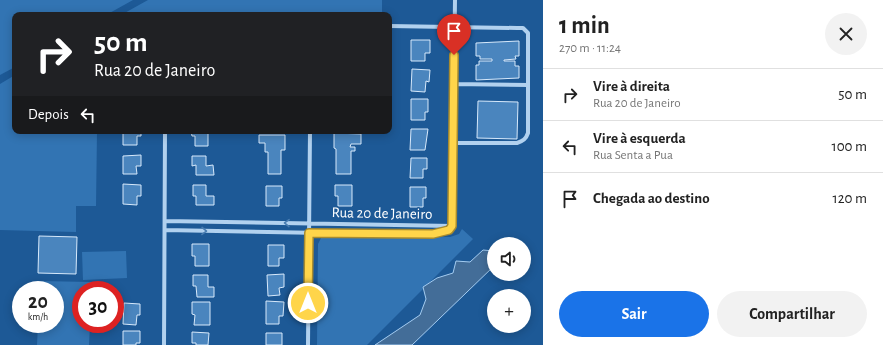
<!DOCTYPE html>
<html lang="pt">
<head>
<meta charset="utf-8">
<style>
	body { margin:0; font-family:"Alegreya Sans",sans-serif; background:#f2f2f2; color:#222; height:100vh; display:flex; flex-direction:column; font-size:15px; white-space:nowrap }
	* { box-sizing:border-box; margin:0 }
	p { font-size:13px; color:#767676 }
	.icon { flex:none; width:22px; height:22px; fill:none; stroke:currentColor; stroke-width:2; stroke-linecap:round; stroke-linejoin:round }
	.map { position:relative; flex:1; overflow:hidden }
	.side { display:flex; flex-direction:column; background:#fff; width:340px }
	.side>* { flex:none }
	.banner { position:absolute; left:12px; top:12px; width:380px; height:122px; border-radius:8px; box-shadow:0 2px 10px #0003; background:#202124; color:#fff; overflow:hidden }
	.controls { position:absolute; left:487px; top:237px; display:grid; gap:8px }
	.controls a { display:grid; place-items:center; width:44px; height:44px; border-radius:50%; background:#fff; box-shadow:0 2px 10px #0003; font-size:20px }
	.speed { position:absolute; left:12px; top:281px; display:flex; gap:8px; font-size:20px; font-weight:700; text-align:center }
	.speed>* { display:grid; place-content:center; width:52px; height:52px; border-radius:50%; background:#fff; box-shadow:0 2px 10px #0003; line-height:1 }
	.speed small { font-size:10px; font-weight:400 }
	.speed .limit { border:6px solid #d22; background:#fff; color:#111 }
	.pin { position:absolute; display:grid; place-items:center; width:34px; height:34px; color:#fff; margin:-41px -17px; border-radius:50% 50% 50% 0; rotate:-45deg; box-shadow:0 0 4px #0007 }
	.pin .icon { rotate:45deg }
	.me { position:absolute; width:44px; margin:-22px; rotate:0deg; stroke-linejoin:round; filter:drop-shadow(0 0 3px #0008) }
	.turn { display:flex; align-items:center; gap:14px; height:84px; padding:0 16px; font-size:18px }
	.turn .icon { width:52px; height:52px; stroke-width:2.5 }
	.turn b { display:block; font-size:28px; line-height:34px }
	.then { display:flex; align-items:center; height:38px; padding:0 16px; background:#0003; gap:8px; font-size:15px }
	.round { display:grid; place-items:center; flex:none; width:42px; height:42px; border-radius:21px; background:#f2f2f2 }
	.headline { display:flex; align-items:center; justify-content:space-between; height:68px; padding:0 16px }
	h1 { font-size:24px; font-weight:700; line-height:30px }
	.primary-button { display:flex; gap:8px; margin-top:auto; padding:8px 16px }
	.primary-button a { flex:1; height:46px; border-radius:24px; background:#1a73e8; color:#fff; font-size:16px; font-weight:700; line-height:46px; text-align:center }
	.primary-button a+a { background:#f2f2f2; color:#222 }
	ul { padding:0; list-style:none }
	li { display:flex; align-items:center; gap:12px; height:52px; padding:0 16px; border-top:1px solid #e0e0e0 }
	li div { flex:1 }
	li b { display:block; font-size:15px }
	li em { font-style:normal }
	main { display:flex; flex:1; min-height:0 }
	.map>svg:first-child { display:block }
</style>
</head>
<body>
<main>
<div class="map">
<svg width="543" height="345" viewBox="0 0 543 345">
	<rect width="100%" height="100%" fill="#1d5996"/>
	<path fill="#3274b3" d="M0,0H133L106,15H15V67L0,75Z
		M148,0H382V15H121Z
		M15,75V131H97L96,206H76V232L0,230V84Z
		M462,229L473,239L367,345H317L318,244L321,238L450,237L459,234Z
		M126,251L127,278L83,280L82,252Z
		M39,281L91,282V290H81V324H90L89,345H37L38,324H55V290H39Z"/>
	<path fill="#436d98" stroke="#a4ccf1" d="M483,250L494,251V266L412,345H375L420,315L426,299L423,287L437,278L453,273L456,261L470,262Z"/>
	<path fill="#4a85be" stroke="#d7e9fb" d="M411,40H430V53H425V61H411Z
		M519,41V56H515L516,59L504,60V61H515V66H519V78L476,80V65H479V61H492V59H480V56H476V43Z
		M412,69L430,70L429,82L426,81L425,92L411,91Z
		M411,99H428V112H425V120H411Z
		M478,101L518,102L517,139L477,138Z
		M411,129H428L425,150H410Z
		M123,131H141V136H137V145H123Z
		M191,131H208V146H195V136H192Z
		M334,133L361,134V144H351L350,147H355V151H351V174H336V149L334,148Z
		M259,135H285V150H281V174H268V152H265V143H259Z
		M141,155V166H136L137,174H123V156Z
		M192,156H206V166L213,165L214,175H196V165L192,166Z
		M411,158H427V169H423V178H410Z
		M123,184L141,185V196H137V205L123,204Z
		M193,185H206V196H214V205H196V196H193Z
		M335,185H352V206H338V196H335Z
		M266,186H282V198H279V206H266Z
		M410,187H426V198H423V207H410Z
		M39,236L77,237L76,274L38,273Z
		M192,244H209V266H195V256H192Z
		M268,245H284V258H279V266H268Z
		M284,274V287L279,288L280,295L268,296L267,275Z
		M193,275H208V287H214V297H197L196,286H193Z
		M266,301L284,302L283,316H279V324H266Z
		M192,302H210V325H194L195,315L192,314Z
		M124,303L140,304V315H137L136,325L123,324Z
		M123,331H140V343H136V345H123Z
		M192,332L209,333L208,345H196V343H192Z
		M266,333H282V345H266Z"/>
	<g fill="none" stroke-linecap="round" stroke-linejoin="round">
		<path stroke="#b1d1ef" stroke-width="4" d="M389,26L517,28H523L528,33V133C526,139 523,141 517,143H453
			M453,84L528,85
			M165,221L452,226
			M452,226L455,0
			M165,230L433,235L449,230L452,226
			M164,345L165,131
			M308,345L310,131"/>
	</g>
	<defs><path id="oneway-chevron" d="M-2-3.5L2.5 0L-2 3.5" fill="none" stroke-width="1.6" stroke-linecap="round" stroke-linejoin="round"/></defs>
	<g stroke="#497db1">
		<use href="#oneway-chevron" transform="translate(287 223) rotate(-179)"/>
		<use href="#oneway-chevron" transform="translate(204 231) rotate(1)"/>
	</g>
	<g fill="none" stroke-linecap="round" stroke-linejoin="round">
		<defs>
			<path id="route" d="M308,303L309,233L433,234L449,230L452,226L454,55"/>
		</defs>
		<use href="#route" stroke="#a68a30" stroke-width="10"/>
		<use href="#route" stroke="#ffd54a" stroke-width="7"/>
	</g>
	<g text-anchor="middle" stroke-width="3" stroke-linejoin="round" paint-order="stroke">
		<g font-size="15" fill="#fff" stroke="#1d5996">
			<text transform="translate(382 213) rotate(1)" y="5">Rua 20 de Janeiro</text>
		</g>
	</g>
</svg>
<div class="controls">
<a><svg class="icon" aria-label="sound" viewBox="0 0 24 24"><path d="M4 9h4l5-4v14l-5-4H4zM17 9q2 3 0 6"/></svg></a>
<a>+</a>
</div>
<div class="speed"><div>20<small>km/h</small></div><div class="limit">30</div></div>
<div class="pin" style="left:454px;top:55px;background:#d93025"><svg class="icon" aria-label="arrive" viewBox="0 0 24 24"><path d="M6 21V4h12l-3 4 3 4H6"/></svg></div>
<svg class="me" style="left:308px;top:303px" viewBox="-20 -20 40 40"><circle r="17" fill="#ffd54a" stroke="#fff" stroke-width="3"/><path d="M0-11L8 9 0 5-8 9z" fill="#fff"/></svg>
<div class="banner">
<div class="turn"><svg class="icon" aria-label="right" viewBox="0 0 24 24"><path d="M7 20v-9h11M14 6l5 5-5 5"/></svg><div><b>50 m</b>Rua 20 de Janeiro</div></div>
<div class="then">Depois<svg class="icon" aria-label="left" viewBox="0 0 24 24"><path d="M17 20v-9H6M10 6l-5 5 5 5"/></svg></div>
</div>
</div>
<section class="side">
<div class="headline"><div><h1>1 min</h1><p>270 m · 11:24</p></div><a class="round"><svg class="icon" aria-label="close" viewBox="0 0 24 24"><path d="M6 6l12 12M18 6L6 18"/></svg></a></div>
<ul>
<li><svg class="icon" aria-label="right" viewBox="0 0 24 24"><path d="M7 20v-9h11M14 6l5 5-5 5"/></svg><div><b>Vire à direita</b><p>Rua 20 de Janeiro</p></div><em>50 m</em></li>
<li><svg class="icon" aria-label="left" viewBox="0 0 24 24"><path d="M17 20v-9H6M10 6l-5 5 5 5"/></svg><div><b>Vire à esquerda</b><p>Rua Senta a Pua</p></div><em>100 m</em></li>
<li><svg class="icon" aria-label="arrive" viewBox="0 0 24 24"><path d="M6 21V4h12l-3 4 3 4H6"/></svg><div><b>Chegada ao destino</b></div><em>120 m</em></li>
</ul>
<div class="primary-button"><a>Sair</a><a>Compartilhar</a></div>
</section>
</main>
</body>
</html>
